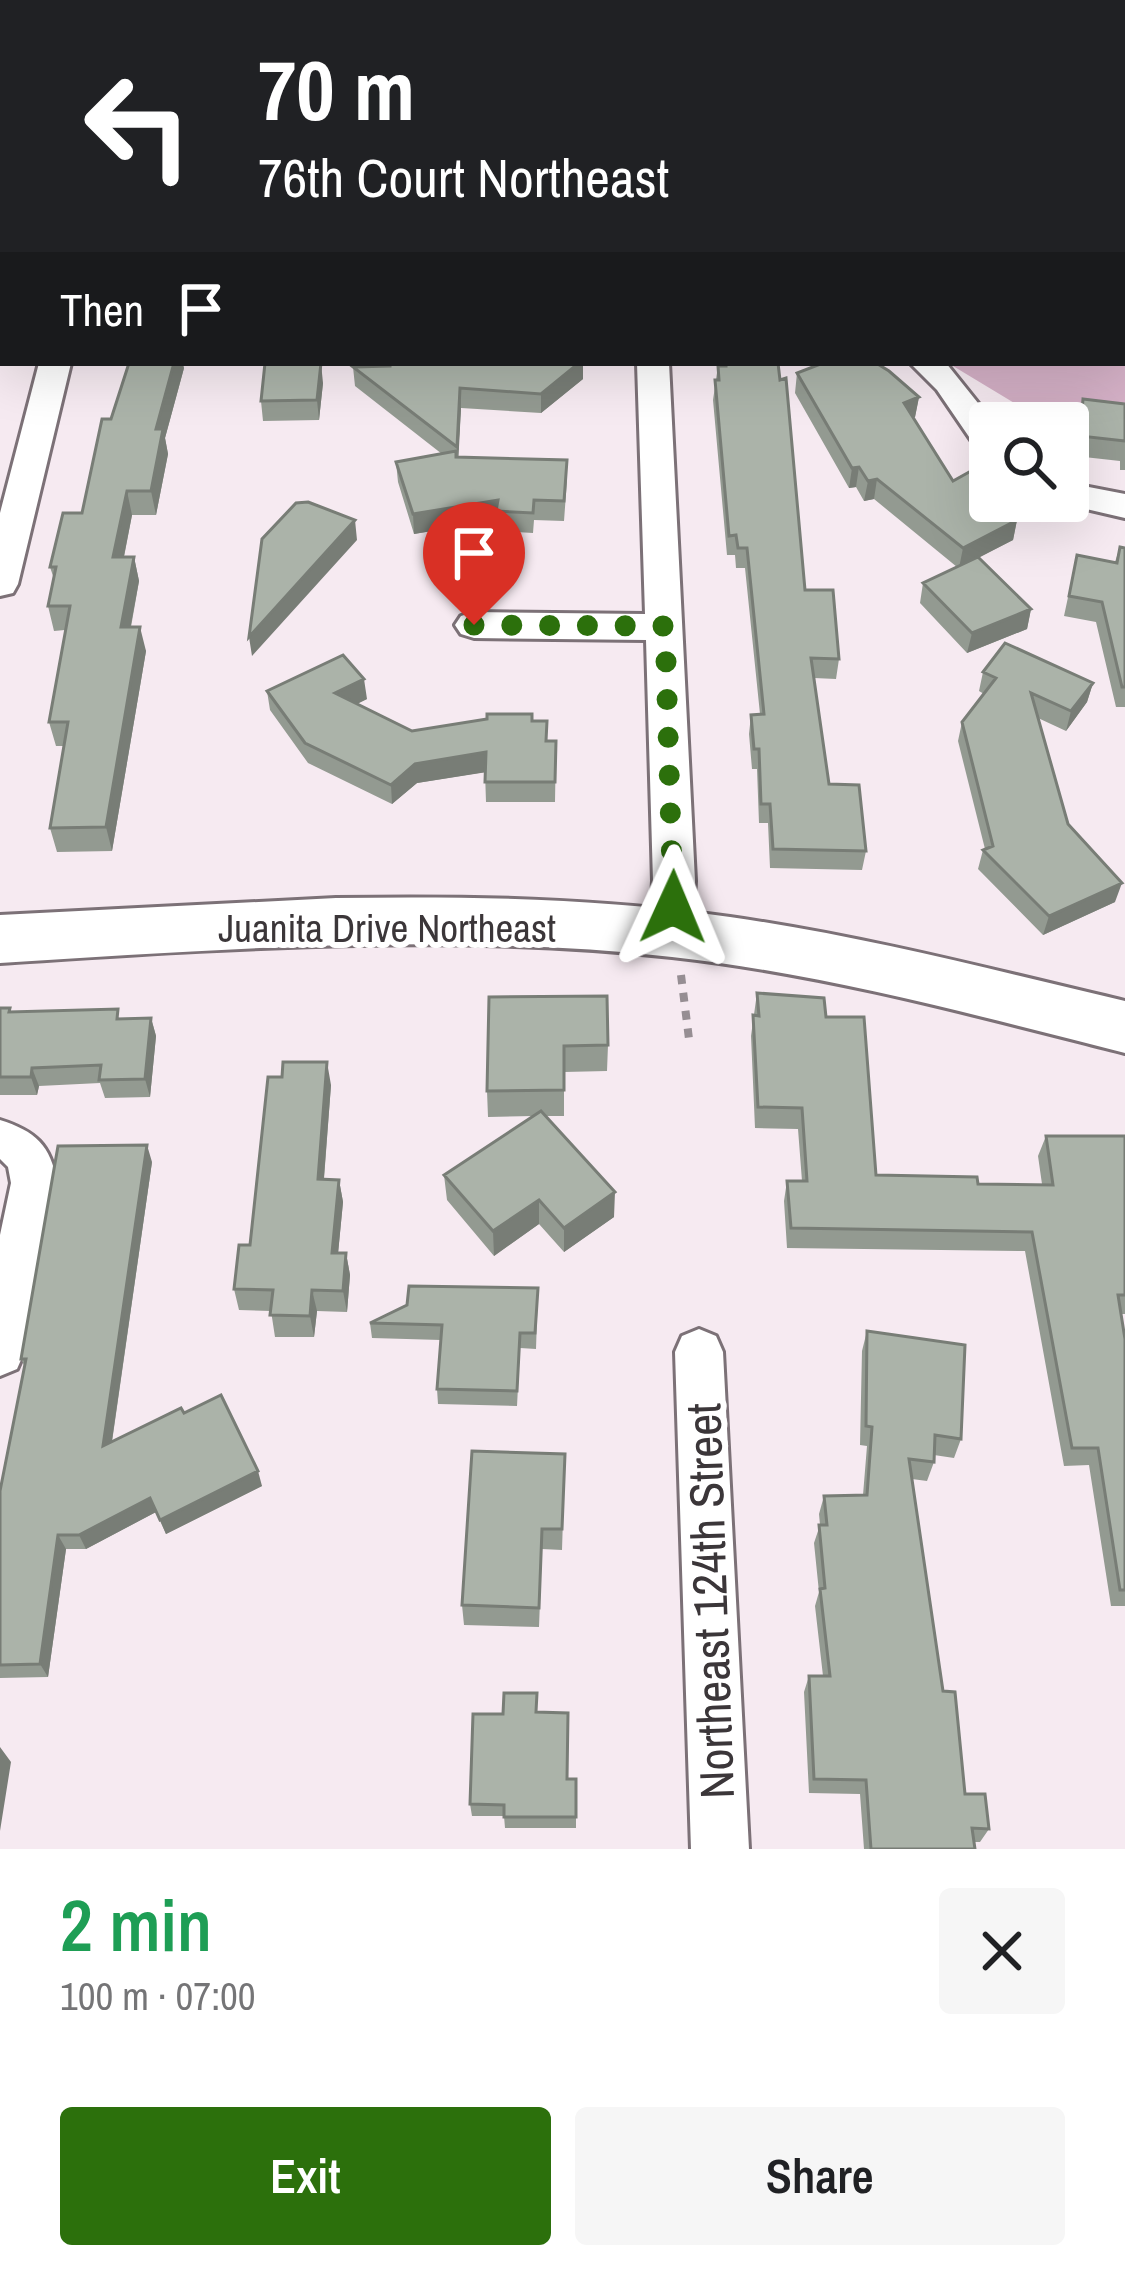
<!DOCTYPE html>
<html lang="en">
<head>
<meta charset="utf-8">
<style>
	body { margin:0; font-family:"Archivo Narrow",sans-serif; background:#f6f6f6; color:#202124; height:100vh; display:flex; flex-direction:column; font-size:45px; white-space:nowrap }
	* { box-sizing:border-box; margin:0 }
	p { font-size:39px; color:#757577 }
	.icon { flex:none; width:66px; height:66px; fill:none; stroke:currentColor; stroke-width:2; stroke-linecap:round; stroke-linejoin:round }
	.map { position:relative; height:1849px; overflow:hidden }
	.details { display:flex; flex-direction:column; background:#fff; flex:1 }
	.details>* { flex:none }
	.guide { position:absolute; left:0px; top:0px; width:1125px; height:366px; box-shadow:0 12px 48px #0002; background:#202124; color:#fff; overflow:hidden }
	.controls { position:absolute; left:969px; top:402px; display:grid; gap:24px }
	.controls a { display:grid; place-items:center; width:120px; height:120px; border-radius:12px; background:#fff; box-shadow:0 12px 48px #0002; font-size:60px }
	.pin { position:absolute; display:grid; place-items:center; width:102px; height:102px; color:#fff; margin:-123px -51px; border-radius:50% 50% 50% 0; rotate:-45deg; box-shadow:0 0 12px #0007 }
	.pin .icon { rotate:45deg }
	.me { position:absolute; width:132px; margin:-66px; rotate:1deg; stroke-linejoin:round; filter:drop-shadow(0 0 9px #0008) }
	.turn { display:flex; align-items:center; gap:42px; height:252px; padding:0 60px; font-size:54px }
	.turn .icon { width:156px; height:156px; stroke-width:2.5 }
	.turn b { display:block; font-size:84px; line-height:102px }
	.then { display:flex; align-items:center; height:114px; padding:0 60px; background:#0003; gap:24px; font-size:45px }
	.round { display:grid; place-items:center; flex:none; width:126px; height:126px; border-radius:12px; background:#f6f6f6 }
	.head { display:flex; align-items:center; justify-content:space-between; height:204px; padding:0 60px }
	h1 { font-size:72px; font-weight:600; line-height:90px; color:#1e9e55 }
	.primary-button { display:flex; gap:24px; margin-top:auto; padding:24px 60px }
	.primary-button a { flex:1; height:138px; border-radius:12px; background:#2c700c; color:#fff; font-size:48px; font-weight:600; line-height:138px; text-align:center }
	.primary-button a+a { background:#f6f6f6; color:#202124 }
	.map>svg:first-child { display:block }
</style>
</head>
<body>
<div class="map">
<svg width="1125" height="1849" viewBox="0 0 1125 1849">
	<rect width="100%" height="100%" fill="#f6eaf1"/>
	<path fill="#d4b0c6" d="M340,0H1125V410H1026L948,363H1122V3Z"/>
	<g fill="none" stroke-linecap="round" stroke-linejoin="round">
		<path stroke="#b694a8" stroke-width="9" d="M828,0L843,3"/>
		<defs>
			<path id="street" d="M7,0H33V3H7Z
				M0,304H3V324H0Z
				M39,363H71L18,584L13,593L0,596V513Z
				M637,363H669L695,881L692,933L686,945L671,950L656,945L650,933L653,881L646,640L474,638L461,634L455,625L461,616L474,612L645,614Z
				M910,363H946L994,423H990V453L978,450L937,390Z
				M1068,483L1125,494V518L1056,502L1068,501Z
				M0,1120C35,1131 51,1145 57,1183L24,1353L17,1369L0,1376V1235L11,1183L8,1167L0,1159Z
				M699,1329L716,1336L723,1352L749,1849H691L675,1352L682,1336Z"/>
			<path id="secondary" d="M336,898C468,896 599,898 730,917C863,936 994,970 1125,1001V1053C975,1015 825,974 672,957C448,932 223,949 0,963V915Z"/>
		</defs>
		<use href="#street" stroke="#7c7177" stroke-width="6"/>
		<use href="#secondary" stroke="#7c7177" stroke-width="6"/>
		<path stroke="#968e93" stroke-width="8" stroke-dasharray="9 9" stroke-linecap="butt" d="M681,975L689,1039"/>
		<use href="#street" fill="#fff" fill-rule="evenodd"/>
		<use href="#secondary" fill="#fff" fill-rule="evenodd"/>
	</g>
	<path fill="#939a91" d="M725,363H778L805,590L839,659L836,679L814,678L829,784L866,851L862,870L770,868L768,823H759L757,769H752L749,734L751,715L760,714L745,568H736L735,555H727L713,400L718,366H724Z
		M353,367L583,379L541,413L461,408L458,457L567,480L564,521L534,520L533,533L497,531V520L414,534L398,482L396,462L442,454L355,386Z
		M184,368L165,438L168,454L156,515H132L124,557H134L139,581L131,627L146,651L112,851L57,852L50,828L64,746H56L49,722L65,630L54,631L48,606L54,579L50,567L82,513L111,419Z
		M797,373L919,397L915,417L913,418L953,481L990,501H1002L1001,507L1017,520L1013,540L979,557L1031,609L1027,629L967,653L920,603L923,583L957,567L874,499L864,501L856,487L849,488L795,393Z
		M323,383L319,420L263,421L261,401Z
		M1083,399L1125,404V470H1120V461L1075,456L1078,419Z
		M1120,547L1125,548V707H1116L1096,622L1064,616L1077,555L1115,562Z
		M983,672L1093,683L1087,702L1066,731L1038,718L1068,824L1115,902L1043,935L978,869L983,850L985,849L958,741L962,722L984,694L979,691Z
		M267,691L367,699L357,704L412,731L532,721L547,741H556L555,802H486L485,772L417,783L392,804L308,763L270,710Z
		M757,993L826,1017L876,1175L978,1184H1042L1038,1156L1046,1136H1125V1314H1121L1125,1339V1606H1111L1089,1465L1064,1466L1025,1251L787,1248L784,1201L787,1181H802L798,1129L755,1128L751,1036Z
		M489,997L608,1045L607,1071L564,1072V1116H545L614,1217L564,1252L539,1224L494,1256L447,1200L444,1175L533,1116L488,1117L487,1091Z
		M0,1008L11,1012L122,1019L151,1018L156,1036L150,1097L105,1098L100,1083L39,1086L37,1095H0Z
		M282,1077L331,1085L324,1179L339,1180L343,1202L338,1253H346L350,1275L347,1312L317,1311L314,1337H275L271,1311L239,1310L234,1289L250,1245Z
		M152,1162L112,1442L184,1413L262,1486L166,1534L156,1512L86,1549H66L48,1677L0,1678V1491L25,1367L21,1359Z
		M538,1288L536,1349L520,1348L517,1406L438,1404L437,1389L441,1340L372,1338L370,1323Z
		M867,1331L961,1439L954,1458L934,1455V1462L927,1481L912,1479L943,1691L965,1794L989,1829L980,1842H974L975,1849H864L860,1794L809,1793L804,1692L809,1676H823L815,1606L819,1592L814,1543L820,1525L819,1514L824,1496L863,1495L867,1446L860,1445L862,1351Z
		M565,1454L562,1550L542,1549L539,1627L464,1625L462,1605Z
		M537,1712L567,1779H576V1828H505L504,1816H472L470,1804L503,1714Z"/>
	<path fill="#787d76" d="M174,363H183L184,368L165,438L168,454L156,515L151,491L156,429Z
		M321,363L323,383L319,420L317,400Z
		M579,363H583V379L541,413V394Z
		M460,388L461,408L458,466L457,447Z
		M919,397L915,417L900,423L904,403Z
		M859,467L856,487L849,488L852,468Z
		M877,479L874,499L864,501L868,481Z
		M127,491L132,515L119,581L113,557Z
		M498,500L497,520L414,534L413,514Z
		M355,520L357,540L252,656L249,637Z
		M1017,520L1013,540L959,568L963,548Z
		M134,557L139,581L126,651L121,627Z
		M1031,609L1027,629L967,653L972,633Z
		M140,627L146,651L112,851L106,827Z
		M364,679L367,699L338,713L335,693Z
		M1093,683L1087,702L1066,731L1071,711Z
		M486,752L487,772L417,783L392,804L391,785L415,764Z
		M1122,883L1115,902L1043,935L1049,916Z
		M151,1018L156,1036L150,1097L145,1079Z
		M327,1062L331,1085L322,1202L318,1179Z
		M32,1068L39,1086L37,1095L31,1077Z
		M147,1145L152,1162L109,1461L103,1446Z
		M339,1180L343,1202L336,1275L332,1253Z
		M615,1192L614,1217L564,1252V1228Z
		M539,1200V1224L494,1256L493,1231Z
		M346,1253L350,1275L347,1312L343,1291Z
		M312,1290L317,1311L314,1337L310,1316Z
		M258,1471L262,1486L166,1534L160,1520Z
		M150,1498L156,1512L86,1549L79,1535Z
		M58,1535L66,1549L48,1677L40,1664Z
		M0,1747L11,1762L0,1831Z"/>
	<path fill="#abb3a9" stroke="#787d76" stroke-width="3" d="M93,0H162L161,3H94Z
		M129,363H174L156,429H163L151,491H127L113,557H134L121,627H140L106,827L50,828L68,722H49L70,606H48L56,567H50L63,513H82L102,419H111Z
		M265,363H321L317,400L261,401Z
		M390,363H579L541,394L460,388L457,447L353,367L390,366Z
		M726,363H778L780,380L786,378L805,590H833L839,659L811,658L829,784L859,785L866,851L773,849L770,804H761L759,749H754L751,715L764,714L747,548H738L736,535L729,536L715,380H719L718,366H726Z
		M823,363H876L889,371L919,397L904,403L953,481L971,471L990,486V501H994L1017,520L963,548L877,479L868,481L859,467L852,468L797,373Z
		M1083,399L1125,404V441L1080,436Z
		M456,451V457L567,460L564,501L534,500L533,513L496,511L498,500L413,514L396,462Z
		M308,502L355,520L249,637L262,539L296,503Z
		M1120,547L1125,548V687H1122L1102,602L1069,596L1077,555L1117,563Z
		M978,557L1031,609L972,633L923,583Z
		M1005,643L1093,683L1071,711L1031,693L1068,824L1122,883L1049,916L983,850L993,846L962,722L996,678L983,672Z
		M343,655L364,679L335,693L412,731L487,719V714H532V721H547L546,741H556L555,782H485L486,752L415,764L391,785L305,743L267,691Z
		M757,993L824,998L826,1017H864L876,1175L977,1177L978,1184L1053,1185L1046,1136H1125V1295H1118L1125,1339V1590H1120L1098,1448H1072L1032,1232L791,1228L787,1181H807L802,1108L758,1107L753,1015L759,1016Z
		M607,996L608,1045L564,1046V1090L487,1091L489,997Z
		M0,1008H10L9,1012L118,1009L117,1019L151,1018L145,1079L99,1080L101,1065L32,1068L31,1077H0Z
		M283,1062H327L318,1179L339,1180L332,1253H346L343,1291L312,1290L310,1316L270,1315L273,1290L234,1289L239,1245H250L268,1077H282Z
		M541,1111L615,1192L564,1228L539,1200L493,1231L444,1175Z
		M147,1145L103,1446L181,1408L184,1413L221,1395L258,1471L160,1520L150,1498L79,1535H58L40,1664L0,1665V1491L26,1359H21L58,1146Z
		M409,1286L538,1288L535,1333H520L517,1391L437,1389L442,1325L370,1323L407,1305Z
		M867,1331L965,1345L961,1439L935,1435L934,1462L909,1459L943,1691L955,1692L965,1794H985L989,1829L972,1828L975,1849H871L866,1780L814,1779L809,1676H830L820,1589L825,1588L819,1525H827L824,1496L867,1495L872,1427L866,1426Z
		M472,1451L565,1454L562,1529H542L539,1608L462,1605Z
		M504,1693H537L536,1712L568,1713L567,1779H576V1817H504V1805L470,1804L473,1714H503Z"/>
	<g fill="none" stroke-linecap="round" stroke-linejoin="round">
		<path stroke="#2c700c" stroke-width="21" stroke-dasharray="0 37.8" d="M474,625L665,626L673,907"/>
	</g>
	<g text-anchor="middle" stroke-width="12" stroke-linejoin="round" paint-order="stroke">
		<g font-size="39" fill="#3b3639" stroke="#fff">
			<text x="387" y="942">Juanita Drive Northeast</text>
		</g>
		<g font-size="48" fill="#3b3639" stroke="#fff">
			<text transform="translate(710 1601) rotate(-92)" y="17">Northeast 124th Street</text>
		</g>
	</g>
</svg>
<div class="controls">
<a><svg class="icon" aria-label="search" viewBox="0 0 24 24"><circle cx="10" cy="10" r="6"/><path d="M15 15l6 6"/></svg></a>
</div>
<div class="pin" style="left:474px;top:625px;background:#d93025"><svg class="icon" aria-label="arrive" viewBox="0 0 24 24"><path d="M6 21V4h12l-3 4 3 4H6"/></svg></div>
<svg class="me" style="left:673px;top:907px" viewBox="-20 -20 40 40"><path d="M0-17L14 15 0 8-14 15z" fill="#2c700c" stroke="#fff" stroke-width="4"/></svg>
<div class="guide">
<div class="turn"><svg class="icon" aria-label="left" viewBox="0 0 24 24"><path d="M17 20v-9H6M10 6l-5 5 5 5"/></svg><div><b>70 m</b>76th Court Northeast</div></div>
<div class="then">Then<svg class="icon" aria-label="arrive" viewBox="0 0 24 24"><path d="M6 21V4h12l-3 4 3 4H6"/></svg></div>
</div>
</div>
<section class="details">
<div class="head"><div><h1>2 min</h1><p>100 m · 07:00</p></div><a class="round"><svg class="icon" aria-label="close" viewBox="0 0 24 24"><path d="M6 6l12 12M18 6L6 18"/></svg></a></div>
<div class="primary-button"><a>Exit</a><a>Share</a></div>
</section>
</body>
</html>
